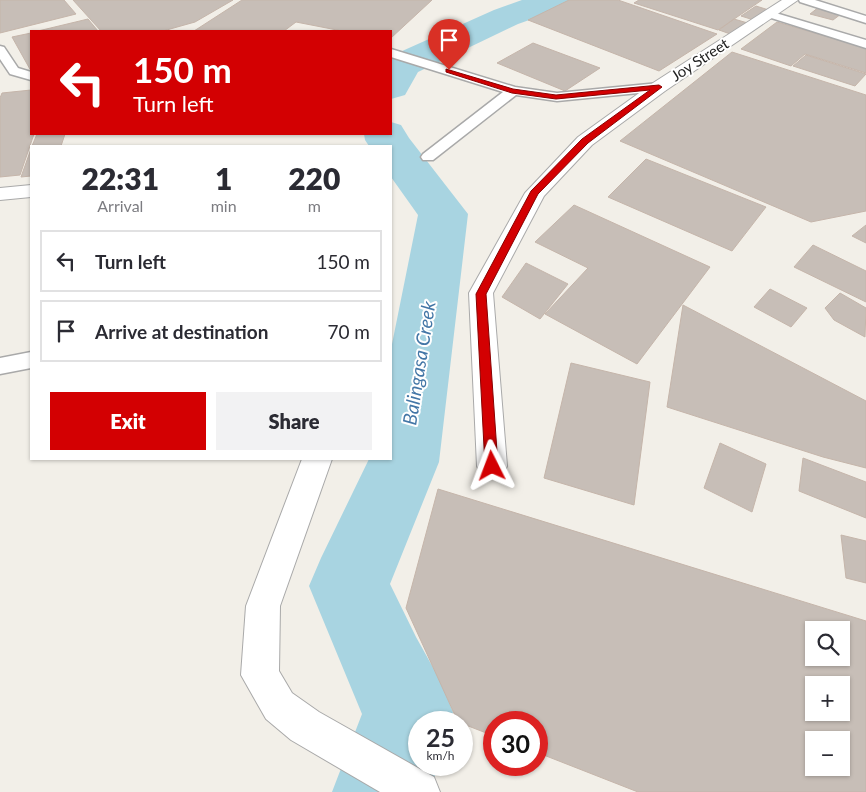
<!DOCTYPE html>
<html lang="en">
<head>
<meta charset="utf-8">
<style>
	body { margin:0; font-family:Lato,sans-serif; background:#f2f2f3; color:#2b2b33; height:100vh; display:flex; flex-direction:column; font-size:19px; white-space:nowrap }
	* { box-sizing:border-box; margin:0 }
	p { font-size:16px; color:#7c7c81 }
	.icon { flex:none; width:28px; height:28px; fill:none; stroke:currentColor; stroke-width:2; stroke-linecap:round; stroke-linejoin:round }
	.map { position:relative; flex:1; overflow:hidden }
	.side { position:absolute; left:30px; top:145px; width:362px; height:315px; display:flex; flex-direction:column; background:#fff; border-radius:0px; box-shadow:0 1px 4px #0004 }
	.side>* { flex:none }
	.guide { position:absolute; left:30px; top:30px; width:362px; height:105px; border-radius:0px; box-shadow:0 1px 4px #0004; background:#d30002; color:#fff; overflow:hidden }
	.buttons { position:absolute; left:805px; top:621px; display:grid; gap:10px }
	.buttons a { display:grid; place-items:center; width:45px; height:45px; border-radius:0px; background:#fff; box-shadow:0 1px 4px #0004; font-size:25px }
	.speed { position:absolute; left:408px; top:711px; display:flex; gap:10px; font-size:25px; font-weight:700; text-align:center }
	.speed>* { display:grid; place-content:center; width:65px; height:65px; border-radius:50%; background:#fff; box-shadow:0 1px 4px #0004; line-height:1 }
	.speed small { font-size:12px; font-weight:400 }
	.speed .limit { border:8px solid #d22; background:#fff; color:#111 }
	.pin { position:absolute; display:grid; place-items:center; width:42px; height:42px; color:#fff; margin:-51px -21px; border-radius:50% 50% 50% 0; rotate:-45deg; box-shadow:0 0 5px #0007 }
	.pin .icon { rotate:45deg }
	.me { position:absolute; width:55px; margin:-28px; rotate:357deg; stroke-linejoin:round; filter:drop-shadow(0 0 4px #0008) }
	.turn { display:flex; align-items:center; gap:18px; height:105px; padding:0 20px; font-size:22px }
	.turn .icon { width:65px; height:65px; stroke-width:2.5 }
	.turn b { display:block; font-size:35px; line-height:42px }
	.eta { display:flex; justify-content:space-evenly; align-items:center; height:85px; text-align:center }
	.eta b { font-size:30px; font-weight:800; line-height:35px }
	.primary-button { display:flex; gap:10px; margin-top:auto; padding:10px 20px }
	.primary-button a { flex:1; height:58px; border-radius:0px; background:#d30002; color:#fff; font-size:20px; font-weight:800; line-height:58px; text-align:center }
	.primary-button a+a { background:#f2f2f3; color:#2b2b33 }
	ul { padding:0; list-style:none }
	li { display:flex; align-items:center; gap:15px; height:62px; margin:0 10px 8px; padding:0 10px; border:2px solid #e1e1e2; border-radius:0px }
	li div { flex:1 }
	li b { display:block; font-size:19px }
	li em { font-style:normal }
	.map>svg:first-child { display:block }
</style>
</head>
<body>
<div class="map">
<svg width="866" height="792" viewBox="0 0 866 792">
	<rect width="100%" height="100%" fill="#f2efe8"/>
	<g fill="none" stroke-linecap="round" stroke-linejoin="round">
		<path fill="#a8d4e1" fill-rule="evenodd" d="M522,0H570L566,7L518,24L418,72L405,95L391,99V56L494,10Z
			M391,122L401,125L409,138L468,214L439,462L390,584L416,637L440,680L453,712L450,722H419V765H438L430,792H332L362,714L309,586L321,558L369,459H391V349L418,215L391,177V146H369L365,140L364,134H391Z"/>
	</g>
	<path fill="#c7beb7" stroke="#c5b5aa" fill-rule="evenodd" d="M0,0H64L76,14L0,33Z
		M73,0H233L195,22L163,31H101Z
		M242,0H432L391,38V31H342L296,22L284,31H194Z
		M569,0H618L717,34L659,71L528,20Z
		M639,0H762L718,30L634,3Z
		M756,6L772,11L757,21L741,16Z
		M819,7L841,14L833,20L810,14Z
		M88,19L98,31H38Z
		M734,19L751,24L736,36L719,30Z
		M777,22L866,48V73L805,54L791,66L741,49Z
		M31,33V71L12,37Z
		M533,43L600,68L565,91L497,63Z
		M732,52L866,95V211L811,222L620,141Z
		M806,55L866,74L855,86L793,66Z
		M31,90V134H34L20,175L0,177V98L2,93Z
		M37,134H65L61,146H32Z
		M31,149V176L21,177Z
		M646,159L766,207L732,251L608,197Z
		M574,205L710,267L637,364L545,314L588,268L535,242Z
		M866,225V243L852,236Z
		M813,245L866,271V302L794,267Z
		M526,263L568,284L540,319L502,297Z
		M770,289L807,308L791,327L754,307Z
		M840,293L866,308L865,337L834,320L825,308Z
		M683,305L866,401V468L823,457L667,407Z
		M571,363L650,382L634,505L544,478Z
		M720,443L766,464L752,512L704,488Z
		M803,458L866,482V518L799,491Z
		M438,489L866,621V792H638L536,752V722H494V736L458,722L406,608ZM814,630H841V658H814ZM814,685H841V712H814ZM814,740H841V768H814Z
		M841,535L866,541V583L846,578Z"/>
	<g fill="none" stroke-linecap="round" stroke-linejoin="round">
		<defs>
			<path id="lane" d="M799,0H815L866,16V23L800,2Z
				M769,11L866,40V48L765,16L763,14Z
				M0,46L4,47L18,68L31,72V80L10,74L0,59Z
				M391,49L515,87L557,93L659,83L666,87L659,91L557,101L516,95L433,160H423L421,157L423,154L503,92L391,57Z
				M31,352V368L0,374V358Z"/>
			<path id="street" d="M782,0H798L665,91L592,145L544,196L493,293L507,466L503,475L492,479L481,475L477,466L469,293L525,193L578,137L653,83Z
				M31,185V197L0,200V188Z
				M302,459H332L280,606L279,671L292,693L319,712L434,777L440,792H380L291,740L266,719L241,675L246,606Z"/>
		</defs>
		<use href="#lane" stroke="#a9a9a9" stroke-width="3"/>
		<use href="#street" stroke="#a9a9a9" stroke-width="2"/>
		<use href="#lane" fill="#fff" fill-rule="evenodd"/>
		<use href="#street" fill="#fff" fill-rule="evenodd"/>
	</g>
	<path fill="#d30002" stroke="#890001" d="M446,69L513,89L556,95L659,85L662,87L588,143L538,194L486,294L498,466L496,470L492,472L487,470L485,466L476,294L531,191L582,139L650,90L556,99L512,93L446,72Z"/>
	<g text-anchor="middle" stroke-width="4" stroke-linejoin="round" paint-order="stroke">
		<g font-size="15" fill="#222" stroke="#fff">
			<text transform="translate(700 60) rotate(-33)" y="5">Joy Street</text>
		</g>
		<g font-size="19" font-style="italic" fill="#4376a6" stroke="#fff">
			<text transform="translate(419 363) rotate(-81)" y="7">Balingasa Creek</text>
		</g>
	</g>
</svg>
<div class="buttons">
<a><svg class="icon" aria-label="search" viewBox="0 0 24 24"><circle cx="10" cy="10" r="6"/><path d="M15 15l6 6"/></svg></a>
<a>+</a>
<a>−</a>
</div>
<div class="speed"><div>25<small>km/h</small></div><div class="limit">30</div></div>
<div class="pin" style="left:449px;top:70px;background:#d93025"><svg class="icon" aria-label="arrive" viewBox="0 0 24 24"><path d="M6 21V4h12l-3 4 3 4H6"/></svg></div>
<svg class="me" style="left:492px;top:466px" viewBox="-20 -20 40 40"><path d="M0-17L14 15 0 8-14 15z" fill="#d30002" stroke="#fff" stroke-width="4"/></svg>
<div class="guide">
<div class="turn"><svg class="icon" aria-label="left" viewBox="0 0 24 24"><path d="M17 20v-9H6M10 6l-5 5 5 5"/></svg><div><b>150 m</b>Turn left</div></div>
</div>
<section class="side">
<div class="eta">
<div><b>22:31</b><p>Arrival</p></div>
<div><b>1</b><p>min</p></div>
<div><b>220</b><p>m</p></div>
</div>
<ul>
<li><svg class="icon" aria-label="left" viewBox="0 0 24 24"><path d="M17 20v-9H6M10 6l-5 5 5 5"/></svg><div><b>Turn left</b></div><em>150 m</em></li>
<li><svg class="icon" aria-label="arrive" viewBox="0 0 24 24"><path d="M6 21V4h12l-3 4 3 4H6"/></svg><div><b>Arrive at destination</b></div><em>70 m</em></li>
</ul>
<div class="primary-button"><a>Exit</a><a>Share</a></div>
</section>
</div>
</body>
</html>
